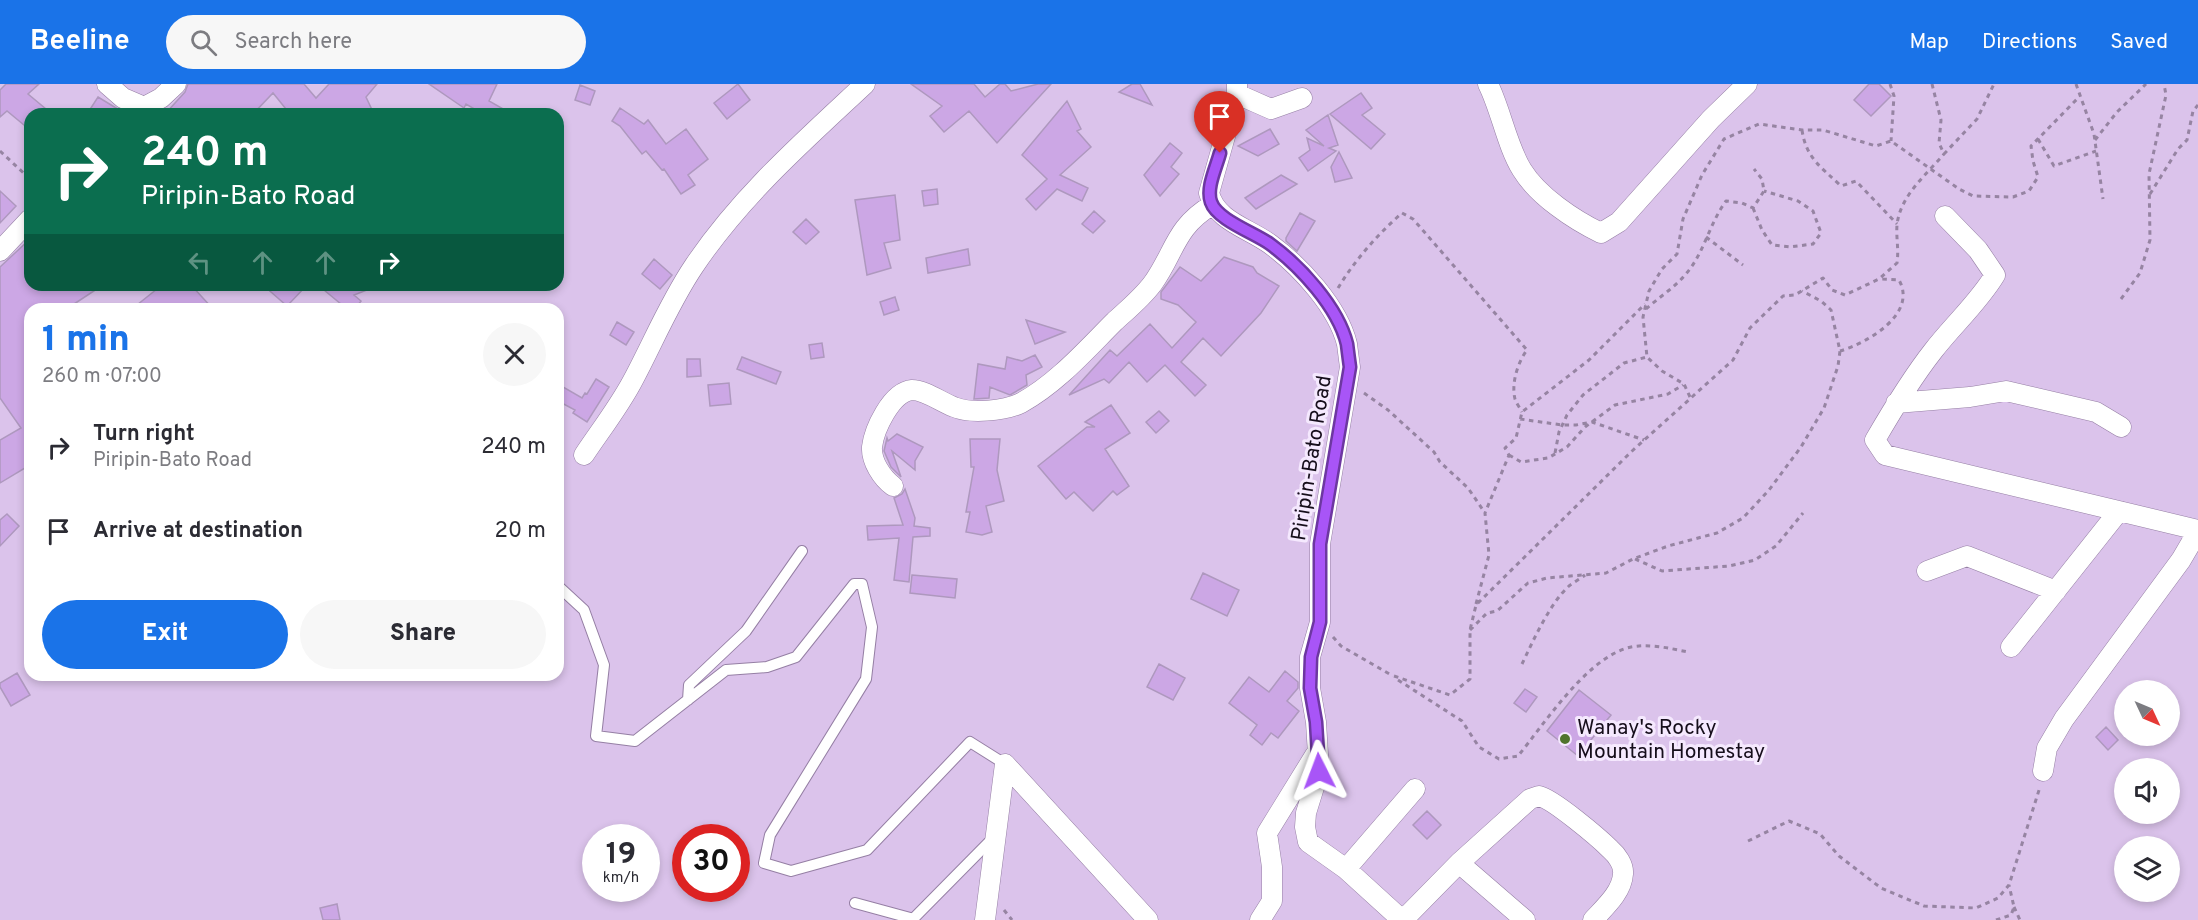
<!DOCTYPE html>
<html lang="en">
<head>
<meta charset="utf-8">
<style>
	body { margin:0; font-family:Overpass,sans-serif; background:#f7f7f7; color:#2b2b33; height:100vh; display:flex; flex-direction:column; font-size:22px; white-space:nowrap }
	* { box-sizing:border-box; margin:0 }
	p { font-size:20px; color:#7c7c81 }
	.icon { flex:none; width:33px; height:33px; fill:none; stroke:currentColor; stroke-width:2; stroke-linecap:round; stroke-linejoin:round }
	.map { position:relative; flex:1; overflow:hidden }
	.sheet { position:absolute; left:24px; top:219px; width:540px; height:378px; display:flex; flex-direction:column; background:#fff; border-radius:18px; box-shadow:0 3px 9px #0003 }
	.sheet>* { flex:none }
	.hud { position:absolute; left:24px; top:24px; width:540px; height:183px; border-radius:18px; box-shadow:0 3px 9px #0003; background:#0b6e4f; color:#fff; overflow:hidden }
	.needle { width:39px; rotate:134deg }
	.fabs { position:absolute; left:2114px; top:596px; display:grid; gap:12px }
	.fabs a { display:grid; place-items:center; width:66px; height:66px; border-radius:50%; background:#fff; box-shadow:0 3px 9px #0003; font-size:30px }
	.speed { position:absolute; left:582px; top:740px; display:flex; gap:12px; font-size:30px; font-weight:700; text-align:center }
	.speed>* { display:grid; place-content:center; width:78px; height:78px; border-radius:50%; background:#fff; box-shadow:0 3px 9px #0003; line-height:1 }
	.speed small { font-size:15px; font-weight:400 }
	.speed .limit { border:9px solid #d22; background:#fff; color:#111 }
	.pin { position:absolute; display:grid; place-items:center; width:51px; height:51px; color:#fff; margin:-62px -26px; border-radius:50% 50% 50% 0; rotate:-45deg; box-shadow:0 0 6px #0007 }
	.pin .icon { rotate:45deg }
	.me { position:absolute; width:66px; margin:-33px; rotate:357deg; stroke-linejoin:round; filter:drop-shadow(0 0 4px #0008) }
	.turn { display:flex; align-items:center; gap:21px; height:126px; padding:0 18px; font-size:27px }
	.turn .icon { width:78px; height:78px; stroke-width:2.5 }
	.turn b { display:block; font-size:42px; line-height:51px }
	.lanes { display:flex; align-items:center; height:57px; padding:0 18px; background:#0003; justify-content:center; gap:30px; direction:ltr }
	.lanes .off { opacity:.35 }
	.round { display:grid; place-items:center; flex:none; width:63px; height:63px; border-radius:32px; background:#f7f7f7 }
	.headline { display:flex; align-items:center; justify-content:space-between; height:102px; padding:0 18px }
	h1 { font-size:36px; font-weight:800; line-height:45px; color:#1a73e8 }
	.cta { display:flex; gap:12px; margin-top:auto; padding:12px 18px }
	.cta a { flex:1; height:69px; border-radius:36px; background:#1a73e8; color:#fff; font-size:24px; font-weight:800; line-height:69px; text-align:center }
	.cta a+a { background:#f7f7f7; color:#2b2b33 }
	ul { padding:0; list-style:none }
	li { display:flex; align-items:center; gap:18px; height:84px; padding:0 18px }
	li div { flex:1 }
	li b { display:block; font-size:22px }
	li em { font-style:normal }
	header { display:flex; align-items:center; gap:36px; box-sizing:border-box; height:84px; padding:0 30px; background:#1a73e8; color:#fff }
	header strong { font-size:28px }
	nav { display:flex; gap:33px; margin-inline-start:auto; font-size:21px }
	.search { width:420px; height:54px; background:#f7f7f7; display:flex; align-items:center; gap:15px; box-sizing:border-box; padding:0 21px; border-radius:33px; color:#7c7c81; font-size:22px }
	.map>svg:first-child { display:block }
</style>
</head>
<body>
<header>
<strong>Beeline</strong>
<div class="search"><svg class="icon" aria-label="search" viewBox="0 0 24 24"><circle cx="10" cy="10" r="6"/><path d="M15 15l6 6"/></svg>Search here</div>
<nav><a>Map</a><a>Directions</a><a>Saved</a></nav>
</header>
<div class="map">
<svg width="2198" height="836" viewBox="0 0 2198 836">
	<rect width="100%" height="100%" fill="#dbc3eb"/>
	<path fill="#cca7e5" stroke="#ae98be" stroke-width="1.5" d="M6,0H39L28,10L52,30H30V46L7,27L0,33V6Z
		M188,0H304L316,14L329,0H377L366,13L374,30H290L273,9L253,30H165L185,8Z
		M429,0H497L489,17L512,30H483L466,20L464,24Z
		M738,0L750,16L727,35L714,19Z
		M911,0H974L985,13L1000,0H1005L1011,7L1038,0H1051L997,59L969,27L944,48L930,32L942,22Z
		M1132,0H1140L1152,21L1119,8Z
		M1869,0H1879L1891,12L1871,32L1854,16Z
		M580,1L595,7L590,21L575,16Z
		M1361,9L1372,24L1362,31L1385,50L1371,65L1330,30Z
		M98,13L126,30H87Z
		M1067,17L1081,45L1077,47L1091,63L1060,91L1088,104L1082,117L1057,105L1036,126L1026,115L1047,95L1022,71Z
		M620,24L644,40L648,36L666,60L686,45L708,75L688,91L695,101L681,110L664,85L662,86L646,67L642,70L620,42L612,37Z
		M1328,31L1338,61L1329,64L1336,67L1308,87L1299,74L1310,66L1307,54L1324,62L1306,46Z
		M1270,45L1279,60L1258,72L1238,62Z
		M1170,59L1182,69L1171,83L1179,90L1160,112L1144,91Z
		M1339,68L1352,94L1335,98L1331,83Z
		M1281,91L1297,100L1256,125L1245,114Z
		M937,105L938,120L924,122L922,107Z
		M0,107L16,122L0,139Z
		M895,111L900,156L884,159L891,184L867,191L855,116Z
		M1094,127L1105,137L1093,149L1082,140Z
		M1300,129L1315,137L1297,167L1286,157V154Z
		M806,135L819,148L806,160L793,148Z
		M30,155V201H103L74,220L78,225H30V381L0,399V356L21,344L0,314V183Z
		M968,165L970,181L928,189L926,174Z
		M1224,173L1253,183L1257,189L1279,202L1261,229L1221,272L1203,254L1181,278L1206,301L1195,312L1165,281L1147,298L1129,278L1109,299L1104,295L1069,311L1110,266L1117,272L1150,240L1172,264L1196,238L1178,221L1161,215V208L1180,183L1201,197Z
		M654,175L672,191L660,205L642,190Z
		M162,201H191L213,225H132Z
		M263,201H307L287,222Z
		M318,201H377V202L354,211L361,217L355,225H347Z
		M895,213L899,226L884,231L880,218Z
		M1026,236L1065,248L1035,260Z
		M617,238L634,248L626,261L610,251Z
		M822,259L824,273L811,275L809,261Z
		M1035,271L1042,283L1026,291L1027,301L1010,311L990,303L989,314L974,315L978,280L1005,285L1007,273L1022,277Z
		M742,273L781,288L776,300L737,285Z
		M687,275H700L701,292L687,293Z
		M596,295L609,303L587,338L573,329L575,326L558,317V300L582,314L585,309L587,310Z
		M729,299L731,320L710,322L708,301Z
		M1111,321L1130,349L1105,365L1129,402L1117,411L1113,407L1093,427L1074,408L1066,415L1038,382L1087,343H1095L1085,338Z
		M1159,327L1169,337L1156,349L1146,338Z
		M897,350L923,363L915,377V386L892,367L901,393L891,383L884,367L887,354L888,357Z
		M970,355H1000L997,386L1004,417L986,422L992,448L982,451L966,448L970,428H966L974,383H971Z
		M905,405L915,434L914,442L930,444V452L913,453L909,498L894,496L899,454L868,456L867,442L903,441L894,414L902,410Z
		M7,430L19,442L0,462V436Z
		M1203,489L1239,506L1227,532L1191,515Z
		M912,491L957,495L955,514L910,509Z
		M1159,580L1185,594L1173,616L1147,603Z
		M1285,587L1298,598V604L1287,617L1299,627L1278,654L1271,649L1262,661L1250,651L1257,641L1229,619L1249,593L1269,608Z
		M17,589L30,611L11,622L0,603V599Z
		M1525,605L1537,613L1526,628L1514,619Z
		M1579,606L1611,631L1578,672L1547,647Z
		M2106,643L2118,656L2108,666L2096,653Z
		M1427,727L1441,741L1427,755L1413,741Z
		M337,820L340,836H323L320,824Z"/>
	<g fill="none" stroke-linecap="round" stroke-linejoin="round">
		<defs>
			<path id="lane" d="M558,502L584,526L604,581L596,652L635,657L726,586L767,583L796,573L854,500H862L872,543L866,595L770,751L764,779L791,787L867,766L970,658L1005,680
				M688,616L689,601L746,547L802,467
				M855,819L914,835
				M912,836L994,753"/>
			<path id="street" d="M107,0L123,14L144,23L161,14L176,0
				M1237,0V10L1209,109C1216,137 1248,144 1270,160C1300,182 1338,223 1347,260C1348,268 1349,276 1350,283L1320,460V538L1310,573V604L1316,638L1319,687L1306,729L1305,743L1308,758L1346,785L1402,836
				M1488,0C1501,26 1507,62 1522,86C1538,112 1574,136 1601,149L1619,138L1711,35L1747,0
				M1237,10L1271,25L1302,14
				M1945,132L1978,166L1995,191C1978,219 1953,241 1933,267C1911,295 1893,325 1875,356L1885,371L2198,446
				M0,167L30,135
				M1896,319L1970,313L2006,307L2096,328L2121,343
				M584,371C600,347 618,324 632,298C653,259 669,219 694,182C741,112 804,57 865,0
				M893,402C882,394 871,377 872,363C874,346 891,308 912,306C925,306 941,318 954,323C970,330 1005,327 1021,319C1057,299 1085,267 1114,238C1127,226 1142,214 1153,199C1175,168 1175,143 1212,121
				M1927,487L1967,472L2056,507
				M2011,563L2119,427
				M2043,687L2047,664L2064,635L2181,476L2198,447
				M1459,779L1525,836
				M1346,785L1415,705
				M985,836L1005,680L1148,836
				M1260,836L1272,817V783L1267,749L1317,668
				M1403,836L1459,779L1530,715L1539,712C1553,715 1599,754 1610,765C1617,771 1624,781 1623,790C1622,808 1605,823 1593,836"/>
		</defs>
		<use href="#lane" stroke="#957fa4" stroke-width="12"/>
		<use href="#street" stroke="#957fa4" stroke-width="21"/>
		<path stroke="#9684a2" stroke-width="3" stroke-dasharray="4.5 4.5" stroke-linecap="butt" d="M1890,0L1894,12L1891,57
			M1932,0L1941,36L1939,59L1944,70L1977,35L1994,0
			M2076,0L2094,50L2103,115
			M1802,46C1806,74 1821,83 1841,102L1856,97L1897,140
			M2038,55L2054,82L2096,67
			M2095,56L2117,28L2146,0
			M0,67L30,95
			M2150,110L2178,65L2187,56L2193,27L2198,21
			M1753,124L1762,146L1772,161L1790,163L1813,160L1821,149L1813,127L1798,117L1764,107
			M1706,153L1743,181
			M1338,204C1355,176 1377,151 1402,129L1413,135L1527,266C1518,278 1511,299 1515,315C1516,319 1520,324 1522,328
			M2121,215L2140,189L2150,156L2149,90L2166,11L2164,0
			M1646,225C1658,214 1674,204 1685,191C1704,170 1709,140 1726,117L1742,119L1753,124L1764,107L1762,95L1754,85
			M1840,267C1867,259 1918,230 1899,196L1881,195
			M1364,309L1388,326L1434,368L1440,378L1468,404L1485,429
			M1690,313L1684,300L1662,287L1647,273L1643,233L1649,207L1662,185L1677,170L1683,135L1702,91L1724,55L1759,40L1802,46H1823L1876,62L1891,57L1959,105L1973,112L2013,113L2029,107L2038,93L2033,77L2031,62L2079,13
			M1520,335L1562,341H1576L1592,338L1644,356
			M1555,369L1559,348L1567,331L1583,311L1624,279L1647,273
			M1509,371L1521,378L1548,374L1567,363L1585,343L1615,321L1668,310L1683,301
			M1635,475L1662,487L1729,482L1755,476L1776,462L1803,429
			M1476,520L1489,471L1485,429L1509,371L1505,364L1516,354L1522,328L1589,276L1645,220
			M1470,546L1487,529L1497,527L1528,499L1547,494L1606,489L1633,475L1668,462L1717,449L1743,434L1769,406L1801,363L1824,324L1838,282L1840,267L1831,226L1821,217L1802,207
			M1333,553L1341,562L1393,592
			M1522,580C1533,557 1550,519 1569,502C1574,498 1580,495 1585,491
			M1394,592L1450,611L1470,595V546L1476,521L1631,368L1733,276L1750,244L1783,212L1795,211L1823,194L1832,206L1845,211L1879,195L1897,179C1899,165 1896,154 1897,141C1900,112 1926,91 1944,70
			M1398,596L1462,637L1479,663L1499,675L1518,672C1544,640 1584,579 1624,565C1644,558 1668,564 1688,568
			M1748,757L1789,737L1820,750L1839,772L1881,804L1924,822L1976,824L1998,814L2009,801L2040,703
			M2014,823L2020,836
			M1004,826L1012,836
			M1996,836L2011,831L2014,823L2009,801"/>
		<use href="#lane" stroke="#fff" stroke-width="10"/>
		<use href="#street" stroke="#fff" stroke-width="20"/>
	</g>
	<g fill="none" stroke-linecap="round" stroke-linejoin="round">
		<defs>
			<path id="route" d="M1220,69C1216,84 1206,104 1211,118C1217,136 1255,149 1270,160C1300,182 1338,223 1347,260C1348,268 1349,276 1350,283L1320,460V538L1311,573L1310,604L1316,638L1319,687"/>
		</defs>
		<use href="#route" stroke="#6d37a1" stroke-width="15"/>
		<use href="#route" stroke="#a855f7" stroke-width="10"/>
	</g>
	<circle fill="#50742d" stroke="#f5e9fe" stroke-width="2" cx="1565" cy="655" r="6"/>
	<g text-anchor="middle" stroke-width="6" stroke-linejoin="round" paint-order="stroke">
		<g font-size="21" fill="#160e1b" stroke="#f5e9fe">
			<text transform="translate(1311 374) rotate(-81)" y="7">Piripin-Bato Road</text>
		</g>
		<g font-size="21" fill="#160e1b" stroke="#f5e9fe" text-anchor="start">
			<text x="1577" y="650">Wanay's Rocky<tspan x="1577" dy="24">Mountain Homestay</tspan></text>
		</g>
	</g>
</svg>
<div class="fabs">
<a><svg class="needle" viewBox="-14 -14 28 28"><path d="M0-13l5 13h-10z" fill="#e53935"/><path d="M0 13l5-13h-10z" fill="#7c7c81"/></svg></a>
<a><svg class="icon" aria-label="sound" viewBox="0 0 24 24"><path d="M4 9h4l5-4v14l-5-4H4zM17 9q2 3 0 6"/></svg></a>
<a><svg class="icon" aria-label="layers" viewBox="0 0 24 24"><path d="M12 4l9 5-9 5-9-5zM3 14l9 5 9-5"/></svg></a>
</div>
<div class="speed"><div>19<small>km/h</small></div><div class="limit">30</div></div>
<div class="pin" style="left:1220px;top:69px;background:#d93025"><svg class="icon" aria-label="arrive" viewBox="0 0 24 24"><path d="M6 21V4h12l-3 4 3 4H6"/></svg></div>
<svg class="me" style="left:1319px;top:687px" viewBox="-20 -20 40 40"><path d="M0-17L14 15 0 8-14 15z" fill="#a855f7" stroke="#fff" stroke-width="4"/></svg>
<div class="hud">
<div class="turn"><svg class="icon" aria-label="right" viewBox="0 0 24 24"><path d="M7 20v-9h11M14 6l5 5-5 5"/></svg><div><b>240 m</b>Piripin-Bato Road</div></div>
<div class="lanes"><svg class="icon off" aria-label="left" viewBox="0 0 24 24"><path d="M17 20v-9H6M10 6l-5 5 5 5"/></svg><svg class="icon off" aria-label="ahead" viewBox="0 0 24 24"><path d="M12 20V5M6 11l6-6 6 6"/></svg><svg class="icon off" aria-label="ahead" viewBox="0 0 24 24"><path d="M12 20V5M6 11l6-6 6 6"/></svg><svg class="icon" aria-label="right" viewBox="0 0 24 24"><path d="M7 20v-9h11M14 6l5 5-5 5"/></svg></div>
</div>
<section class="sheet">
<div class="headline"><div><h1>1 min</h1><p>260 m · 07:00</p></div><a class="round"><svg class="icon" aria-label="close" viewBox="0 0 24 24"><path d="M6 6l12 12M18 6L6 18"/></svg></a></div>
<ul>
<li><svg class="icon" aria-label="right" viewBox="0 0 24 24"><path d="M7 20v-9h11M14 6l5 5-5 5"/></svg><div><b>Turn right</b><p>Piripin-Bato Road</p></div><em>240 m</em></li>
<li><svg class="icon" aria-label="arrive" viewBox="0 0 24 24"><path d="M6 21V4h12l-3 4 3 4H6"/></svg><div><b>Arrive at destination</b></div><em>20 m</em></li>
</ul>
<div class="cta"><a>Exit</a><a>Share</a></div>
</section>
</div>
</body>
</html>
